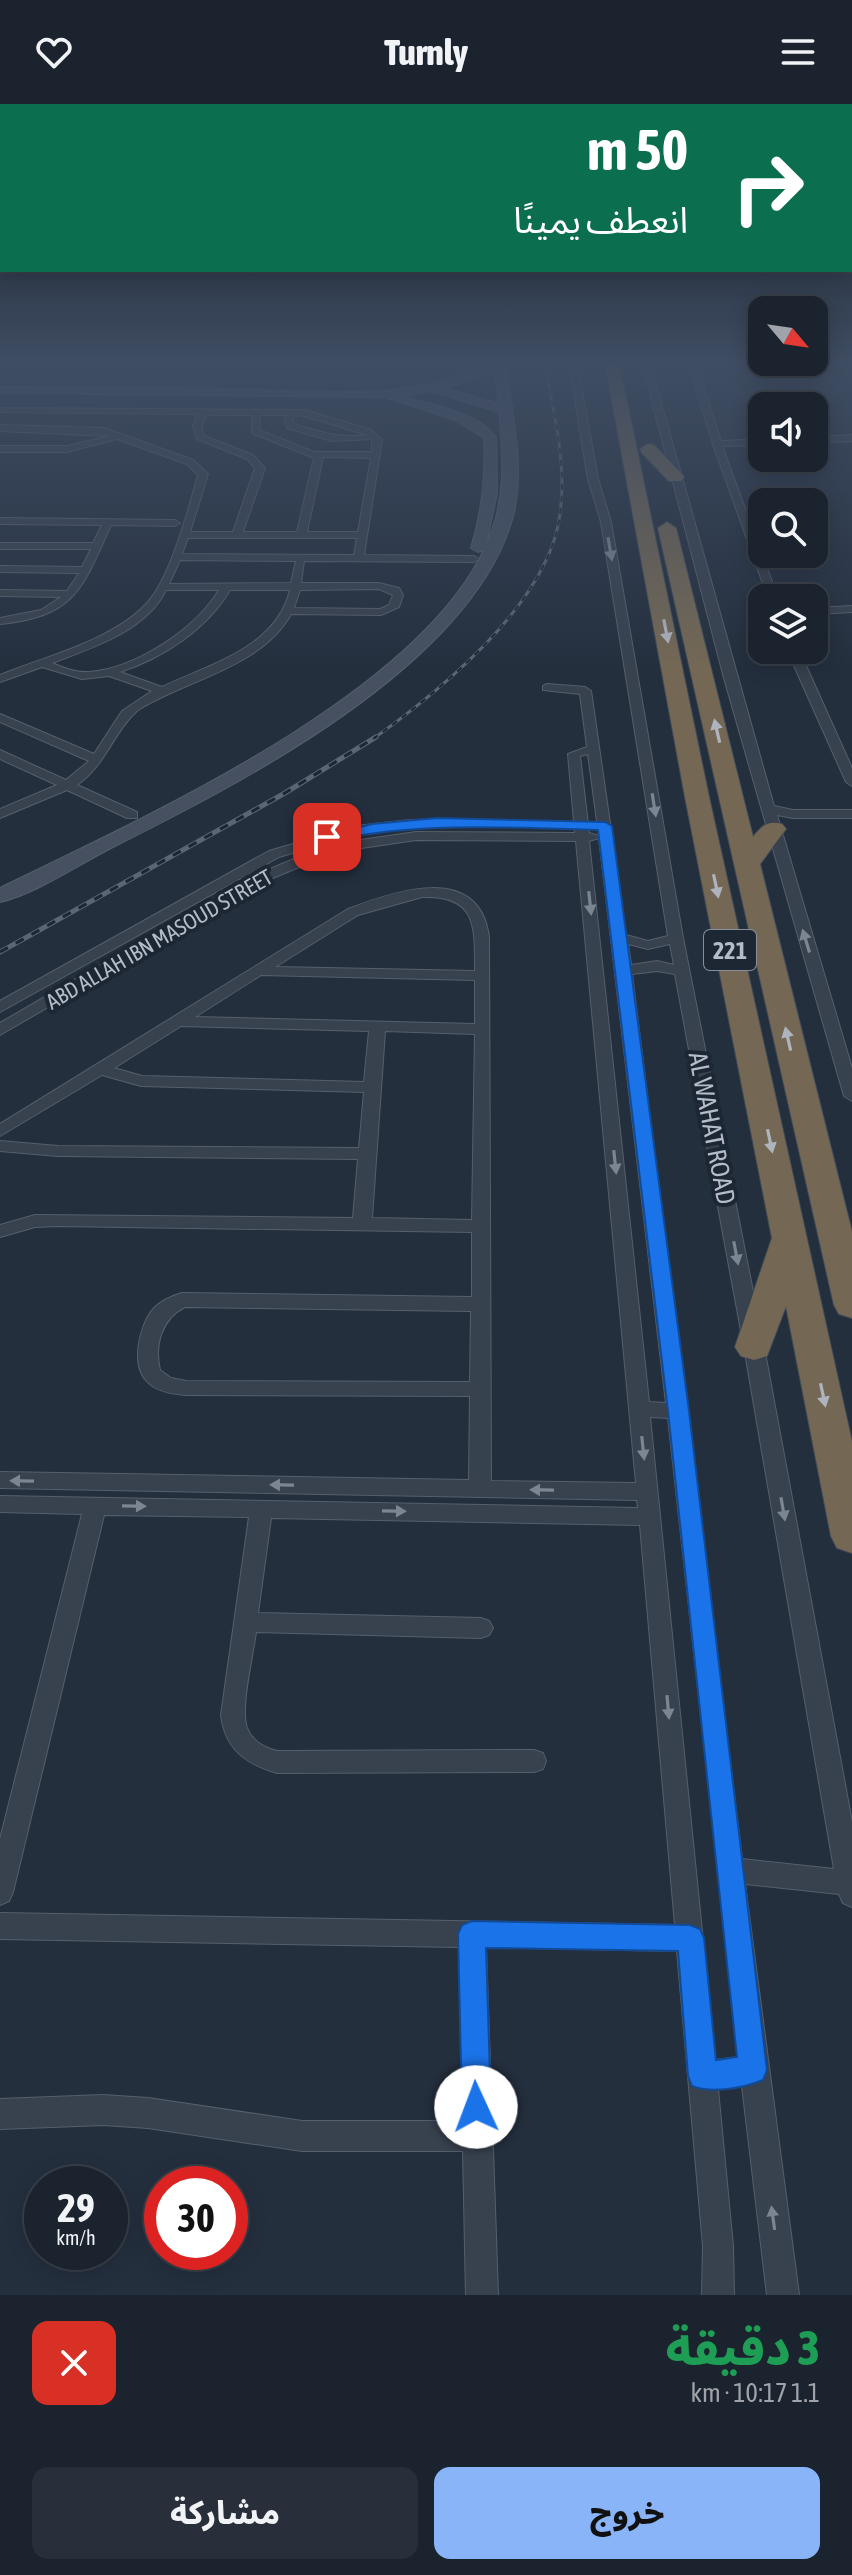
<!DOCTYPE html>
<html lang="ar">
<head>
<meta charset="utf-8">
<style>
	body { margin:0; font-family:"Asap Condensed","Noto Sans Arabic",sans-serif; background:#282f3a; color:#f1f3f6; direction:rtl; height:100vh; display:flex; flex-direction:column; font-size:30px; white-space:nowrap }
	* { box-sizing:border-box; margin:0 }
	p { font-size:26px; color:#a0a4aa }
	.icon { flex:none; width:44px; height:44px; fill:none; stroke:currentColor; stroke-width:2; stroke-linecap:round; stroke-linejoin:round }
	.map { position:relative; height:2191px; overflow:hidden; direction:ltr }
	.panel { display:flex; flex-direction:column; background:#1b232e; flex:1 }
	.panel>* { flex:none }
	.top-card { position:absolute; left:0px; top:0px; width:852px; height:168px; box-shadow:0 4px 20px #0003,0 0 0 2px #39404a; direction:rtl; background:#0b6e4f; color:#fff; overflow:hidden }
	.needle { width:52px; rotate:119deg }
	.controls { position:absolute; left:748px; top:192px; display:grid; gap:16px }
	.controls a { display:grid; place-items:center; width:80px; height:80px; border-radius:16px; background:#1b232e; box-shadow:0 4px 20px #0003,0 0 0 2px #39404a; font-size:40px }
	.speed { position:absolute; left:24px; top:2062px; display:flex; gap:16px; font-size:40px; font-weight:700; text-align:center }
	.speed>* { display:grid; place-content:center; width:104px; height:104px; border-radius:50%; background:#1b232e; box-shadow:0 4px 20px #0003,0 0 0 2px #39404a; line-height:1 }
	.speed small { font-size:20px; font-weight:400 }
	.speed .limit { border:12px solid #d22; background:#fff; color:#111 }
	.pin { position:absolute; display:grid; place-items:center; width:68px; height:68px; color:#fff; margin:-34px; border-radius:16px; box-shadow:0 4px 12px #0006 }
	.me { position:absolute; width:88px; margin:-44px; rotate:358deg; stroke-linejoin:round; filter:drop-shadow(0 0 6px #0008) }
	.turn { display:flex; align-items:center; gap:28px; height:168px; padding:0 32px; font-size:36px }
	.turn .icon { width:104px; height:104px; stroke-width:2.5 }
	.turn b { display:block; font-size:56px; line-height:68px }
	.round { display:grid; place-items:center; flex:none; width:84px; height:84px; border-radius:16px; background:#282f3a }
	.head { display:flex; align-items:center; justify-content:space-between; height:136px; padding:0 32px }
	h1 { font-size:48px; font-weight:800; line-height:60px; color:#1e9e55 }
	.cta { display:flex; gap:16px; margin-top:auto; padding:16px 32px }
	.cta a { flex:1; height:92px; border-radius:16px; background:#8ab4f8; color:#111; font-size:32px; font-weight:800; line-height:92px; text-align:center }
	.cta a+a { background:#282f3a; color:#f1f3f6 }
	header { display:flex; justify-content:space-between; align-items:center; height:104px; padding:0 32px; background:#1b232e; font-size:36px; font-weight:800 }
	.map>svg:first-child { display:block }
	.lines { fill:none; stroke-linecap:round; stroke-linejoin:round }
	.street-casing { stroke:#565f6c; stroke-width:2 }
	.secondary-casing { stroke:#565f6c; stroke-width:2 }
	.highway-casing { stroke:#434c59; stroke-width:2 }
	.street { fill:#38414e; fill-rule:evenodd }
	.secondary { fill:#465061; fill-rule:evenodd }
	.highway { fill:#746855; fill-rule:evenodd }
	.rail-far1-casing { stroke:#5a6575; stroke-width:3 }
	.rail-casing { stroke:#5a6575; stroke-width:5 }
	.rail-far1 { stroke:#1d2633; stroke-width:2; stroke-dasharray:6; stroke-linecap:butt }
	.rail { stroke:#1d2633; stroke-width:3; stroke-dasharray:9; stroke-linecap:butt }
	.oneway { fill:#7c8592 }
	.oneway2 { fill:#aeb4bd }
	.route { fill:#1a73e8; stroke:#114b97; stroke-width:2 }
	.labels { text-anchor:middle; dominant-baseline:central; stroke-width:8; stroke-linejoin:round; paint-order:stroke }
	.far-street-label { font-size:22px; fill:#b4bcc9; stroke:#1d2633 }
	.shield { fill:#1d2633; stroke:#878f9c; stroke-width:2 }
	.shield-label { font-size:24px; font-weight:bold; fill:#b4bcc9 }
	.street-label { font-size:26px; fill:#b4bcc9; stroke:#1d2633 }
</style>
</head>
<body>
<header><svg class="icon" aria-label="menu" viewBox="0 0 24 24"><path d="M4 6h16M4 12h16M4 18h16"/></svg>Turnly<svg class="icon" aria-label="heart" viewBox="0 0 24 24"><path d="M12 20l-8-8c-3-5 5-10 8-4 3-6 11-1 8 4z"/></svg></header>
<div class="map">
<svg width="852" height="2191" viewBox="0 0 852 2191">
	<rect width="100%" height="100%" fill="#242f3e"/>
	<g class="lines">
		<defs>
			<path id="street" d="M569,259h8l21,116 13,43 72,416 81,409 88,475v85l-9,-4 -4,-9 -94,-10 54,411h-32l-25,-209 -24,3 15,157 1,49h-32l1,-49 -26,-295 -191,-4 12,348h-32l-3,-144h-161l-154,-23 -45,-3 -103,4v-30l103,-4 45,3 154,23h161l-4,-174 -459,-8v-26l675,12 -35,-400 -369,-7 -13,95 223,5 8,3 4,7 -4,7 -8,3 -225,-6c-3,24 -16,75 -9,96 5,13 18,20 30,23l257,-1 9,3 3,8 -3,8 -9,3 -257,1c-31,-9 -52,-24 -56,-58l28,-198 -145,-2 -91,377 -4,9 -9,4v-66l82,-325 -82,-2v-16l638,12 -1,-8 -637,-12v-16l469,8 1,-84 -284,-1c-12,-1 -27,-3 -36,-11 -21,-16 -11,-59 4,-76 7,-7 18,-12 28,-15l290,4v-65l-415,-6 -22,1 -35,10v-12l35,-10 318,3 5,-59 -300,-3 -58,-5v-10l58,5 301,2 5,-56 -223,-6 -39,-11 -102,61v-12l348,-215c47,-18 131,-47 141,28l2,544 145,2 -60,-642 -160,-1 -68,10 -27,8 -58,24 -263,153v-12l253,-147 58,-24 36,-10 69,-10 159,1 -7,-79 19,-7 -7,-53 -37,-4v-4l4,-2 38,3 6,4 35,244 22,6 20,-5 -67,-414 -13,-43zM588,650l11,82 -10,-3 -9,-77zM599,734l67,565 -17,-1 -60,-561zM422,793c55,-2 53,29 53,74l-200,-4 83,-52zM628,840l20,5 22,-5 4,21 -17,-4 -26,4zM657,867l18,3 69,373 90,522 -92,-10 -110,-885zM261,871l214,5v44l-280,-7zM181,922l188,5 -5,51 -222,-6 -28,-8zM385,927l90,3 -3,186 -100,-2zM185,1203l286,4 -1,71 -284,-1 -15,-3 -11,-8c-6,-25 2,-52 25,-63zM650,1313l18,1 71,639 -24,3z
				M642,259h8l124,443 19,4h59v8h-59l-16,-3 75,253v33l-8,-5 -120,-418z
				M688,259h8l25,78 41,-2v6l-40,1 56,152h-10l-54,-151z
				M0,304l305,2 66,20 11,10 -18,115 110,1 5,3 -5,3 -170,-1 -3,22h78l20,5 4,7 -4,12 -18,8 -90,-1c-29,53 -105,66 -153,96 -25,22 -32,55 -61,75l60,27v6h-10l-60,-28 -67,28v-9l57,-24 -57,-26v-9l66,30 23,-19 -89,-39v-8l94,40 28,-43 30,-20 -43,-15 -27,3 -40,-12 -42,15v-7c44,-18 114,-35 147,-72 23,-24 42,-95 51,-128l-11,-11 -70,-25 -50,13h-67v-6h67l43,-10 -110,-5v-6l104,3 89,32 15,14 -18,58h43l22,-64 -8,-9 -50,-20 -4,-13 5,-12 -198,-2zM206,311h46v18l62,25 -17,74h-54l22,-64 -12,-13 -49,-19 -3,-10zM260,311h28l-4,4 3,9 45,13 40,-2v13h-58l-55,-22zM298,311l6,1 63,19c-26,4 -48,-3 -73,-11l-2,-4zM323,353l48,1 -13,74h-51zM188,434h169l-3,17 -172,-1zM180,456l116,1 -5,22 -122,1zM379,485l14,6 -4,10 -9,4 -86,-1 6,-18zM166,486h53c-24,40 -85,79 -130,82 -13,1 -25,-4 -37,-9 40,-15 94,-32 114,-73zM230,486h60c-14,58 -80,74 -128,97l-42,-15c43,-14 87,-43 110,-82z
				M852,331v6l-38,2v-6z
				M0,414l175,2 5,3 -5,3 -64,-1c-29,64 -35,91 -111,99v-6l41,-8 20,-13 -61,-1v-6l67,1 12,-18 -79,-1v-6l82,1 9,-18h-91v-6h93l9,-18 -102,-1z
				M852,502v6l-38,2v-6z
				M787,546h12l53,118v18l-6,-4z
				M466,715l7,4 -2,3 -60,2 -56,6 -76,23 -279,155v-11l269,-150 86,-25 56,-6z"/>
			<path id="secondary" d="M491,259h14c7,48 21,109 7,157 -44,148 -273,264 -403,329 -33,17 -74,45 -109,53v-14c143,-70 414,-191 484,-338l-6,2 -7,-4c11,-36 15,-72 13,-110l-29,-18 -70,-23 -385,-4v-6c78,0 155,0 233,2 86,1 179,14 258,-26zM494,266l5,34 -53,-16zM431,287l68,21c5,47 7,90 -13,133l11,-52 -1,-56c-23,-27 -64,-32 -96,-41z"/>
			<path id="highway" d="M605,259h14l90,434 143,645v111l-15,-5 -6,-12 -45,-230 -19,50 -13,4 -13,-4 -6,-9 37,-109 -87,-441z
				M648,340l6,1 27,28 3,4 -3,4h-12l-27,-28 -2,-4z
				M667,418l9,6 77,309c9,-11 14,-17 29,-13l4,5 -26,35 92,368v86l-13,-4 -5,-9 -176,-777z"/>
		</defs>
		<use href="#street" class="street-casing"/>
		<use href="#secondary" class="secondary-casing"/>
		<use href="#highway" class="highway-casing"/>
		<use href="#street" class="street"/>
		<use href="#secondary" class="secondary"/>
		<use href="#highway" class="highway"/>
		<defs>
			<path id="rail-far1" d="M373,635c68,-49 176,-136 187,-225 7,-50 -6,-102 -16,-151"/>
			<path id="rail" d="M0,848l285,-159 91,-56"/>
		</defs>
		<use href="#rail-far1" class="rail-far1-casing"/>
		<use href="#rail" class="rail-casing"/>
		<use href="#rail-far1" class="rail-far1"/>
		<use href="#rail" class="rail"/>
	</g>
	<defs><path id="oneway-solid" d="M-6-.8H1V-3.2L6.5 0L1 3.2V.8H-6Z" transform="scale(2)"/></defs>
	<g class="oneway">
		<use href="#oneway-solid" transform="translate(610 445) rotate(80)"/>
		<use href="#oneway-solid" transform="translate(654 701) rotate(81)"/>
		<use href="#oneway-solid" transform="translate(590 799) rotate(84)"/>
		<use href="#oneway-solid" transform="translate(806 837) rotate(-107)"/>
		<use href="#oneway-solid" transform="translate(615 1058) rotate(84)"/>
		<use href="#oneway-solid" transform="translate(736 1149) rotate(79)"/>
		<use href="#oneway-solid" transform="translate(643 1344) rotate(84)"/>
		<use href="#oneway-solid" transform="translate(22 1377) rotate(-179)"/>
		<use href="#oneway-solid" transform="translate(282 1381) rotate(-179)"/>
		<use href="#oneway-solid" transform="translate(542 1386) rotate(-179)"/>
		<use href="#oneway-solid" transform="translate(134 1402) rotate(1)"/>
		<use href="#oneway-solid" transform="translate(783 1405) rotate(80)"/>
		<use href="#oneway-solid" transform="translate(394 1407) rotate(1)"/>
		<use href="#oneway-solid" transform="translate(668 1603) rotate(85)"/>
		<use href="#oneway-solid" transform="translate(773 2114) rotate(-98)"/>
	</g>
	<g class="oneway2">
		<use href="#oneway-solid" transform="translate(666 527) rotate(79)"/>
		<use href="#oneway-solid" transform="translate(717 627) rotate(-103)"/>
		<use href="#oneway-solid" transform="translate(716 782) rotate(78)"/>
		<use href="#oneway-solid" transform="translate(788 935) rotate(-103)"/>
		<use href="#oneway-solid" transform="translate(770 1037) rotate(78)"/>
		<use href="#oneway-solid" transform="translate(823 1291) rotate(78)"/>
	</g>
	<linearGradient id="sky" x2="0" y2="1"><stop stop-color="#141a22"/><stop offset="0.46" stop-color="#3f4d63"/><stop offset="1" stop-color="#3f4d63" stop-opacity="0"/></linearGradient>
	<rect width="852" height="565" fill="url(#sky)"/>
	<path class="route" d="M437,714l168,4 7,4 77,585 78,659 -4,10c-19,8 -52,14 -71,6l-4,-10 -10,-125 -192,-3 5,159 -4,11 -11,4 -10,-4 -4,-11 -4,-173 4,-9 10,-4 218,4 10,4 4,9 12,122 21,-3 -69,-646 -70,-581c-91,-3 -181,-8 -271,11l-7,-4 52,-13z"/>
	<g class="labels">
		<g class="far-street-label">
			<text transform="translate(159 835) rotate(-30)">ABD ALLAH IBN MASOUD STREET</text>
		</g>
		<rect class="shield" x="704" y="826" width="52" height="40" rx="6"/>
		<g class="shield-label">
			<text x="730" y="846">221</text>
		</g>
		<g class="street-label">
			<text transform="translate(712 1024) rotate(79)">AL WAHAT ROAD</text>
		</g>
	</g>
</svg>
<div class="controls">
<a><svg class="needle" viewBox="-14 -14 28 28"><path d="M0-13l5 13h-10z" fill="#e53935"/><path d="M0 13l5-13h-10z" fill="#a0a4aa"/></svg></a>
<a><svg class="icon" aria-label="sound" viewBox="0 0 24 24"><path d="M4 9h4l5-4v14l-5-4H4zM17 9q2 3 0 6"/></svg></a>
<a><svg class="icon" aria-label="search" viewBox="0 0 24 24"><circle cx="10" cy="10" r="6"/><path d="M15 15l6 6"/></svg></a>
<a><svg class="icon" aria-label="layers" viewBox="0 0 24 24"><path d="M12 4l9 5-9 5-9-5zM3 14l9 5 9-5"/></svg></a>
</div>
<div class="speed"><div>29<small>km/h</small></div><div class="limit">30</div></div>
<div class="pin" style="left:327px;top:733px;background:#d93025"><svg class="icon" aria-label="arrive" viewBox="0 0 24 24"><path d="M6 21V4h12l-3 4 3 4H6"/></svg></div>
<svg class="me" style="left:476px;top:2003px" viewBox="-20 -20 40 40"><circle r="19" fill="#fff"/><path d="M0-13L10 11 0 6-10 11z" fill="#1a73e8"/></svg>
<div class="top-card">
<div class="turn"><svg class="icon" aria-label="right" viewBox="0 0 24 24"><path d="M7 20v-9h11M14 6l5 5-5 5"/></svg><div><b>50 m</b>انعطف يمينًا</div></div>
</div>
</div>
<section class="panel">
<div class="head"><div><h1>3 دقيقة</h1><p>1.1 km · 10:17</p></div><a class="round" style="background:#d93025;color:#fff"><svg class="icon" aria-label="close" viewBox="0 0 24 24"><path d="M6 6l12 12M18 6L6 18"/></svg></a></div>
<div class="cta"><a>خروج</a><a>مشاركة</a></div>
</section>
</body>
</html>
